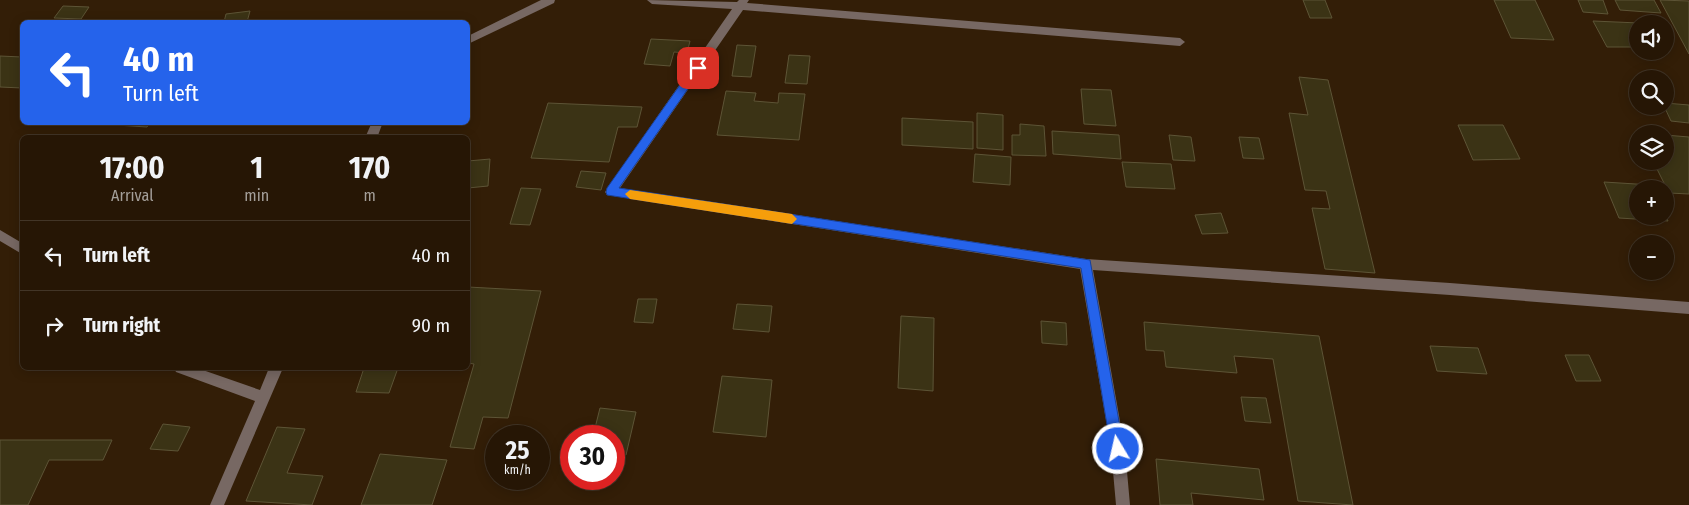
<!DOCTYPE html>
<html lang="en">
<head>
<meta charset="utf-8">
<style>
	body { margin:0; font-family:"Fira Sans Condensed",sans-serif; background:#322313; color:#f1f3f6; height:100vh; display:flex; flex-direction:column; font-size:19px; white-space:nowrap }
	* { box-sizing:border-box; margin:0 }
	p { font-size:16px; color:#a49f9a }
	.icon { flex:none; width:28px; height:28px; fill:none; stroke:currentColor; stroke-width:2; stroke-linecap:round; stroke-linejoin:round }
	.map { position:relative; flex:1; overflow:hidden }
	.panel { position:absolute; left:20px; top:135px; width:450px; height:235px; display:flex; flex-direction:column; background:#261605; border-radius:8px; box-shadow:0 2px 12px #0003,0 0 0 1px #423527 }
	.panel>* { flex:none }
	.guide { position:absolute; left:20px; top:20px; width:450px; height:105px; border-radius:8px; box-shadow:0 2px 12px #0003,0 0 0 1px #423527; background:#2563eb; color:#fff; overflow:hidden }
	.buttons { position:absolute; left:1629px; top:15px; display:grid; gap:10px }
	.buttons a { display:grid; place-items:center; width:45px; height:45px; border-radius:50%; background:#261605; box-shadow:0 2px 12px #0003,0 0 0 1px #423527; font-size:25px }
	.speed { position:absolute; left:485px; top:425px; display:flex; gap:10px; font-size:25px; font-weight:700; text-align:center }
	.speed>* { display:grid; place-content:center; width:65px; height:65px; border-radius:50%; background:#261605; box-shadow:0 2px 12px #0003,0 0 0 1px #423527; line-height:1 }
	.speed small { font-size:12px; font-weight:400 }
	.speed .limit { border:8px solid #d22; background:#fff; color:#111 }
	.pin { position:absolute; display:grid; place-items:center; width:42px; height:42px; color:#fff; margin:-21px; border-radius:10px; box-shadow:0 2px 8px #0006 }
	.me { position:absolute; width:55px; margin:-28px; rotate:351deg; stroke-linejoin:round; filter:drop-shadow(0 0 4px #0008) }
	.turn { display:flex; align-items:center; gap:18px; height:105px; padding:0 20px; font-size:22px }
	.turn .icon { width:65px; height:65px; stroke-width:2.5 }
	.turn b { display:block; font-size:35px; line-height:42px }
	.eta { display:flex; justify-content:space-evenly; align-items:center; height:85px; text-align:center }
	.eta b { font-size:30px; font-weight:700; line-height:35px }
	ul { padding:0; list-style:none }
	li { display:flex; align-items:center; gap:15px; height:70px; padding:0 20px; border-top:1px solid #423527 }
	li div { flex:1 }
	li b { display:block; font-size:19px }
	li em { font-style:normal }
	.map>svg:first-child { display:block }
	.building { fill:#3b3315; stroke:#5d5436 }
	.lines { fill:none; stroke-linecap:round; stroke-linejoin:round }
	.minor { fill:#776863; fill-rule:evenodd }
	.route { fill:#2563eb; stroke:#184099 }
	.slow { fill:#f59e0b }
</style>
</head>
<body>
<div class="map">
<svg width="1689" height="505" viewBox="0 0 1689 505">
	<rect width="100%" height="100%" fill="#331e07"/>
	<path class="building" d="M1303,0h22l7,18h-22z
		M1494,0h41l19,40 -43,-2z
		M1578,0h25l5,14 -25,-2z
		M1615,0h39l7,13 -41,-3z
		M1660,0l29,1v53z
		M63,6l26,1 -8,12 -27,-1z
		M250,11l-3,11h-23l2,-8z
		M1593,21l46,2 -1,24h-31z
		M651,39l39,2 -3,12 -13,-1 -4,14 -26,-2z
		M737,45l19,1 -5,31 -19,-1z
		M789,55l21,1 -3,28 -22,-1z
		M0,56l22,1v31l-22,-1z
		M1299,77l29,3 47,193 -50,-4 -13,-61 18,1 -4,-18 -21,-1 -16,-77 19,2z
		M1081,89l30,1 5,36 -32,-2z
		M726,91l30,2 -2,8 24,2 1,-10 26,1 -6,46 -82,-5z
		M548,103l94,4 -5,20h-19l-9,35 -78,-4z
		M1665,103l24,2v18l-18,-2 -7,-15z
		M977,113l26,2v35l-26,-2z
		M902,118l71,4v27l-71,-4z
		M70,122h80l-3,5z
		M1020,124l24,2 2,30 -34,-1v-20h8z
		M1458,125h45l17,34 -47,1z
		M1052,131l67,4 2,24 -68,-5z
		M1169,135l22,2 4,24 -22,-1z
		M1665,135l24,2v57l-20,-1 -16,-32h12z
		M1239,137l20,1 5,21 -21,-1z
		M975,154l36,3 -1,28 -37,-3z
		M490,159l-2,27 -20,2v-27z
		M1122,162l49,2 4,25 -49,-2z
		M581,171l25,2 -5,17 -25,-3z
		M1604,182l48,3 1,4h-15v27h27v-2l3,7 -49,-3z
		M521,188l20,1 -11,36 -20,-1z
		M1221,213l7,20 -26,1 -7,-19z
		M468,287l73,4 -33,127 -25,-1 -9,32 -24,-2 24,-83 -6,-1z
		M638,299h19l-4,24 -19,-1z
		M737,304l35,2 -3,26 -36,-3z
		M901,316l33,2 -1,73 -35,-3z
		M1041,321l25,2 1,22 -25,-2z
		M1144,322l175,14 34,169 -55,-4 -25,-142 -39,-3 3,17 -71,-6 -2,-16 -18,-1z
		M1430,346l48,2 9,26 -50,-3z
		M1565,355h24l12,26h-25z
		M364,368h34l-9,25 -33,-1z
		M722,376l50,4 -6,57 -53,-5z
		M1241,397l25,1 5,25 -26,-2z
		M600,408l36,4 -10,43 -12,-2v-17h-21z
		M163,424l27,3 -12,24 -28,-2z
		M277,427l28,2 -18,44 36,3 -11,29 -66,-4z
		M0,440h112l-9,20h-54l-21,45h-28z
		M380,454l67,6 -15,45h-71z
		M1156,459l103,10 5,31 -73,-7 2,12h-33z"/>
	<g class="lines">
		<path class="minor" d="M541,0h14l-1,3 -86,41v-8z
			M647,0l90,2 2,-2h10l-2,3 433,35 5,4 -5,4 -437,-36 -123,178 466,71 364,24 239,19v12l-239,-19 -357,-25 32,179 5,56h-14l-5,-56 -31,-180 -473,-74 -2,-3 2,-3 125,-180 -80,-5z
			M372,122h11l-6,16h-12z
			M0,230l22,13v11l-22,-13z
			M174,368h23l63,22 9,-22h14l-59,137h-14l45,-104 -79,-29z"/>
	</g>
	<path class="route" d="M698,64l3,1v5l-82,118 471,72 34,189 -2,4 -4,2 -5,-2 -2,-4 -30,-181 -474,-73 -1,-3 1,-4 87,-123z"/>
	<path class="slow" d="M630,190l162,24 5,5 -5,5 -162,-25 -5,-5z"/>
</svg>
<div class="buttons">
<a><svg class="icon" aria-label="sound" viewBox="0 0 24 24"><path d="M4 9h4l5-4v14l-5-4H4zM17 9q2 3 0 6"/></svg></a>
<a><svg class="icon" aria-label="search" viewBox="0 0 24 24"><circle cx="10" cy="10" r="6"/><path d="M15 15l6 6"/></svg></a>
<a><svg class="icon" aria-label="layers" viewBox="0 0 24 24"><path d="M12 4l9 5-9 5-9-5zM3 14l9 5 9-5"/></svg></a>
<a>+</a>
<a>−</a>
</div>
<div class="speed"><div>25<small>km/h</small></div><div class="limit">30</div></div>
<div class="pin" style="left:698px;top:68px;background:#d93025"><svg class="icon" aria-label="arrive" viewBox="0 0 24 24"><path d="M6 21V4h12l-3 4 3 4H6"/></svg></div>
<svg class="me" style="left:1118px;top:449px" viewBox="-20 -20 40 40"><circle r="17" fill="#2563eb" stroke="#fff" stroke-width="3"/><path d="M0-11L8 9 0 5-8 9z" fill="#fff"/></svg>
<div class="guide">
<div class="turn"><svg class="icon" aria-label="left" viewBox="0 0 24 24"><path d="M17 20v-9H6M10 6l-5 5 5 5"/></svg><div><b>40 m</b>Turn left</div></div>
</div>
<section class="panel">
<div class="eta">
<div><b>17:00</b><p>Arrival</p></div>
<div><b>1</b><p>min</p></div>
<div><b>170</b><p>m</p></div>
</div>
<ul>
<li><svg class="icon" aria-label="left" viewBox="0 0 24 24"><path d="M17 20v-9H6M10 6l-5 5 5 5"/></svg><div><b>Turn left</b></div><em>40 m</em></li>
<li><svg class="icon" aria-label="right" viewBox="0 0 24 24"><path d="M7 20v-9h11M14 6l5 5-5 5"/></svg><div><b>Turn right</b></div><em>90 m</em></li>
</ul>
</section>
</div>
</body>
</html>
